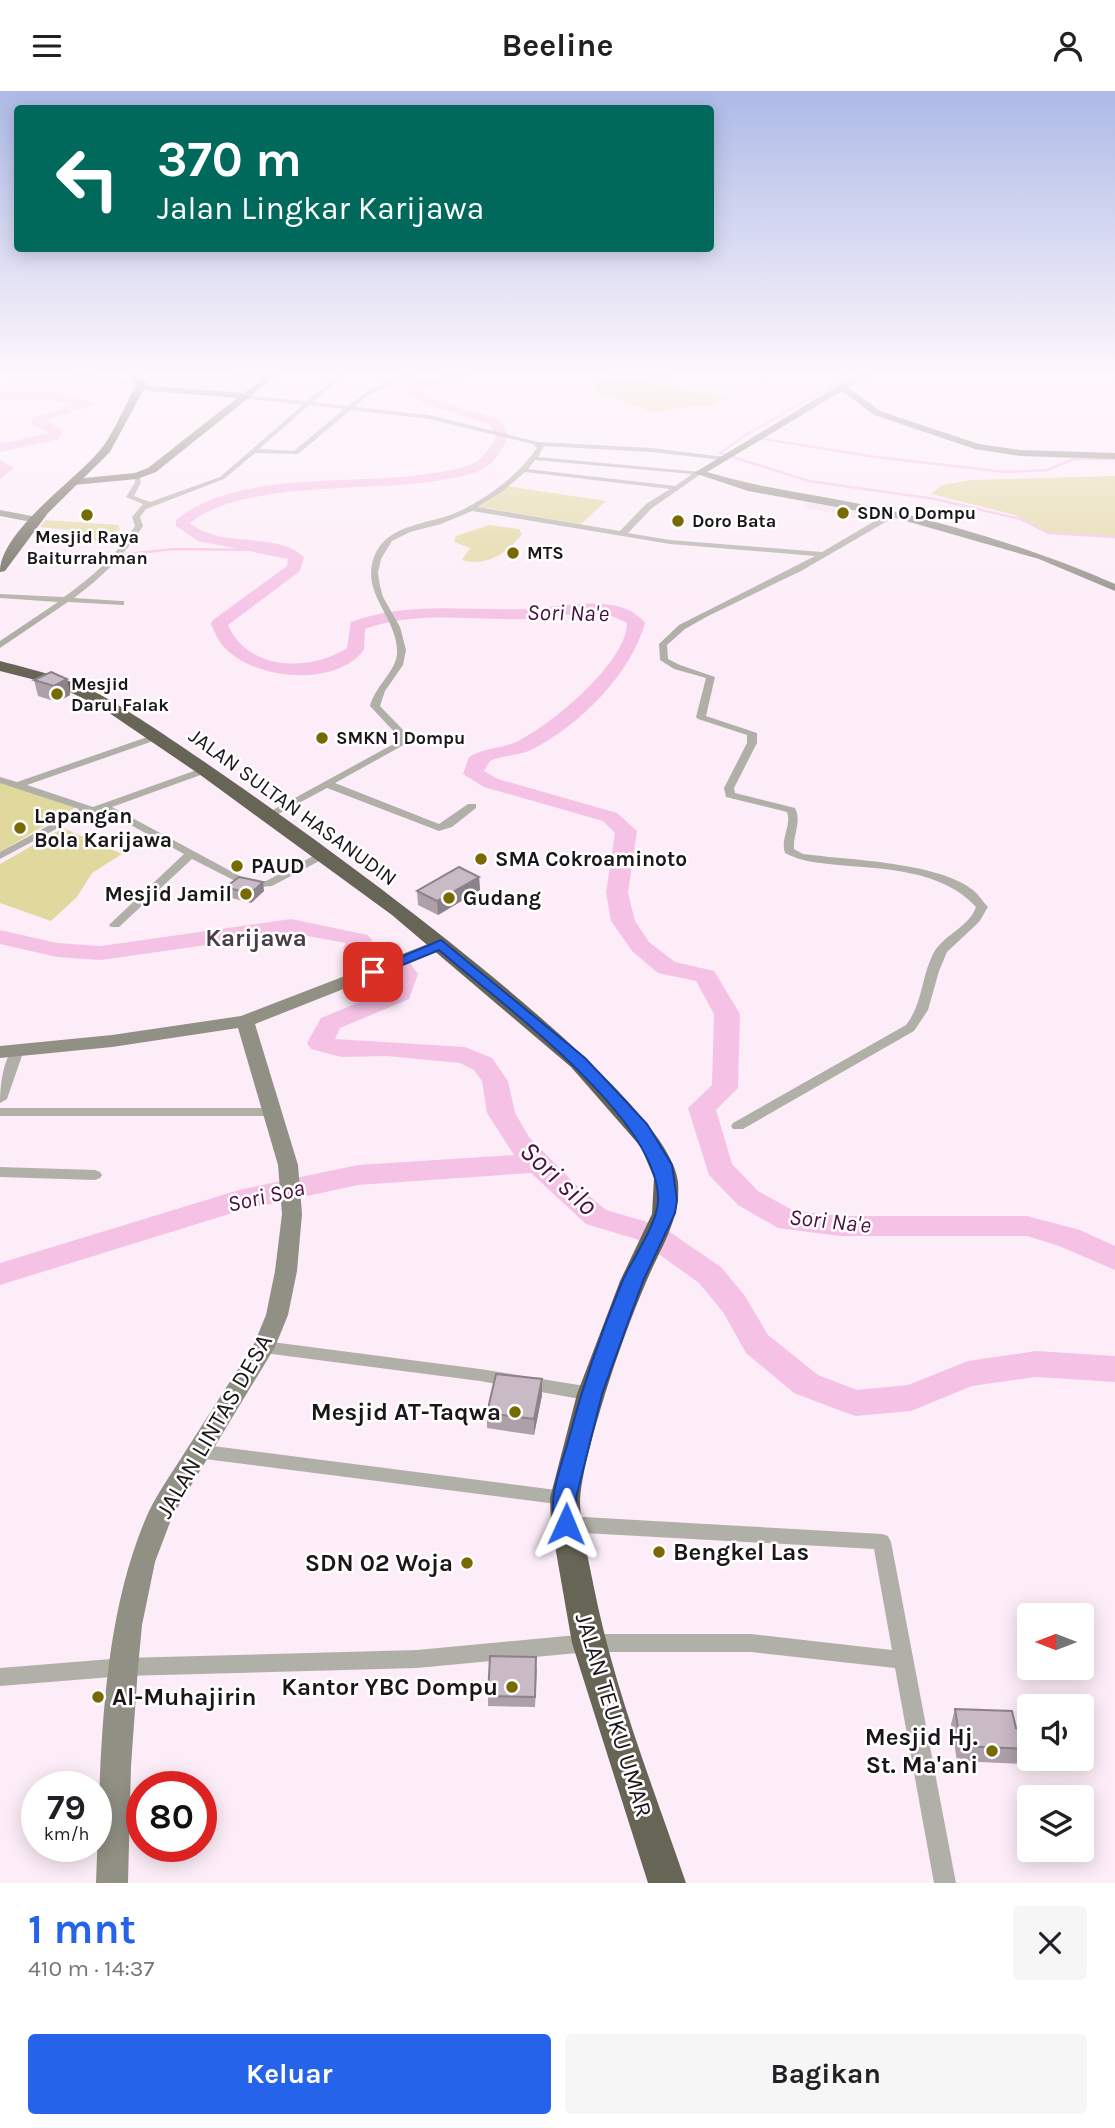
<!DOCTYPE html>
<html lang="id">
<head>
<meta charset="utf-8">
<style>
	body { margin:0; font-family:Karla,sans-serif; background:#f6f6f6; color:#202124; height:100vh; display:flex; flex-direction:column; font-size:26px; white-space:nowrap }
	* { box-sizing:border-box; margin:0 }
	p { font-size:23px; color:#757577 }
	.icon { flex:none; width:38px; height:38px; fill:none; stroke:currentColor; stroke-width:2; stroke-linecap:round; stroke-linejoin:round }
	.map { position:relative; height:1792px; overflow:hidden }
	.side { display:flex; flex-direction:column; background:#fff; flex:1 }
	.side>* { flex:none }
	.banner { position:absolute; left:14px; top:14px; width:700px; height:147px; border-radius:7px; box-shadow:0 4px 18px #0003; background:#00695c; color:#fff; overflow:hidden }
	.needle { width:46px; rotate:270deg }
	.tools { position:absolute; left:1017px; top:1512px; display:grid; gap:14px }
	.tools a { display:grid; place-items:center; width:77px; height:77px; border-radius:7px; background:#fff; box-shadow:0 4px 18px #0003; font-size:35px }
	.speed { position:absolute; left:21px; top:1680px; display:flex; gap:14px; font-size:35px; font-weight:700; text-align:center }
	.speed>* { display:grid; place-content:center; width:91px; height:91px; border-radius:50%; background:#fff; box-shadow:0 4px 18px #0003; line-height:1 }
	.speed small { font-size:18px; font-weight:400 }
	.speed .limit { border:10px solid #d22; background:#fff; color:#111 }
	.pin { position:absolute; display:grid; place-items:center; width:60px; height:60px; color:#fff; margin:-30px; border-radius:14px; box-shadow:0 4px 10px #0006 }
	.me { position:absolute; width:77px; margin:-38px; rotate:1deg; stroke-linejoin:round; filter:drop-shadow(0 0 5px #0008) }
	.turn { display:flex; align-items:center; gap:24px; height:147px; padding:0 28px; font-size:32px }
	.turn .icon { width:91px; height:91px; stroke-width:2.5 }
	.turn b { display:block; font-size:49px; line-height:60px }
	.round { display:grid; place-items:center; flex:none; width:74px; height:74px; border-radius:7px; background:#f6f6f6 }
	.head { display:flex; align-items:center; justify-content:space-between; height:119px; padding:0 28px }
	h1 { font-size:42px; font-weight:700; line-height:52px; color:#2563eb }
	.cta { display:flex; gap:14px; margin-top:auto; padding:14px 28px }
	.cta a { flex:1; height:80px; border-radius:7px; background:#2563eb; color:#fff; font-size:28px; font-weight:700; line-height:80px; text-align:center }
	.cta a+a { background:#f6f6f6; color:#202124 }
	header { display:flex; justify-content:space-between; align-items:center; height:91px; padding:0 28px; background:#fff; font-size:32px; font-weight:700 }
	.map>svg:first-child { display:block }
	.built { fill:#f7dff0 }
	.green { fill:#e1d89e }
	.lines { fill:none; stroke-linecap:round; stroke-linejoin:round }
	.stream { stroke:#f5c2e6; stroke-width:2.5 }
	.river { fill:#f5c2e6; fill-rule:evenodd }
	.street { fill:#b1b0a8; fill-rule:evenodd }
	.secondary { fill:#919085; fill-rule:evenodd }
	.primary { fill:#7a786b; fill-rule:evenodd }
	.highway { fill:#676556; fill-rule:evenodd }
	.wall { fill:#ada0a9 }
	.shaded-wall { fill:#8d828a }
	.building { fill:#c9bac5; stroke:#8d828a; stroke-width:2 }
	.route { fill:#2563eb; stroke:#184099; stroke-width:2 }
	.poi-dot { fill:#786900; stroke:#fff; stroke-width:2.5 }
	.labels { text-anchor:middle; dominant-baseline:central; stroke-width:5; stroke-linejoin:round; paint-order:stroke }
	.far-poi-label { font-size:18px; font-weight:bold; fill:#1b1619; stroke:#fff; text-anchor:start }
	.street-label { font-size:21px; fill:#1b1619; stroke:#fff }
	.poi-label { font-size:21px; font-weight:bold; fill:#1b1619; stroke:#fff; text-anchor:start }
	.water-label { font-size:23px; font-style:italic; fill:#4b1040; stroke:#fff }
	.quarter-label { font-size:24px; font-weight:bold; fill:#483c45; stroke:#fff }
	.near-poi-label { font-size:24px; font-weight:bold; fill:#1b1619; stroke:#fff; text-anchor:end }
	.near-street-label { font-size:24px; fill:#1b1619; stroke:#fff }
	.near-water-label { font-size:28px; font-style:italic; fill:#4b1040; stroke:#fff }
</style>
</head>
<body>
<header><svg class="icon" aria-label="menu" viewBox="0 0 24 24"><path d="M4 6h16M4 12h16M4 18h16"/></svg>Beeline<svg class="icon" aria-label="person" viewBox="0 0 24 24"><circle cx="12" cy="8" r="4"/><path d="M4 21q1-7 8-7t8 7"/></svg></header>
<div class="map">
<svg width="1115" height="1792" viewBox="0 0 1115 1792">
	<rect width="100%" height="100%" fill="#fdedf8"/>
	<path class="built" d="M41,283h32l42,8 -37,17 -54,-7 -24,4v-8z
		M155,283h59l48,4 -22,17 -97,-9z
		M811,408l76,15 -16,7 -68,-14z"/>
	<path class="green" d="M605,283h63l1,7 -19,2 78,15 -19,9 -19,-1 -35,7 -63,-23z
		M1115,385v60l-69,-4 -31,-17 -84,-21 11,-9 28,-5z
		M507,395l99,15 -25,23 -101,-17z
		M46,429l72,5 2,4 -21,12h-37l7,-11 -29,-3z
		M489,434l30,4 3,5c-15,19 -35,33 -60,26l8,-12 -16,-6 2,-6z
		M0,691l79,23 -79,47z
		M63,737l59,26 -30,19 -15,24 -26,24 -51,-18v-39z"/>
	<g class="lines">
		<path class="stream" d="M847,283l-1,4 -99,56 -27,19 89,28 126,18 85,20 28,14 67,4
			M757,347l119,19 129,15 42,-2 27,-11h41
			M119,464l54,-6 91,1 10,-3"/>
		<path class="river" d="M448,283h21l-51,17 18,9 65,20 7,17c-5,10 -11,23 -22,30 -15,10 -39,12 -57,15 -65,9 -190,0 -239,41 30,26 88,8 114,34l-4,14 -72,54c20,46 82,47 119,23l4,-26c58,-21 116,-11 176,-13 34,-1 93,-18 118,14 -14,51 -66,103 -114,127 -13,6 -28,5 -41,11l-6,10 14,8 119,34 20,18 -9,62 7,28 14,21 26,20 39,9 26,43 -2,74 -22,22 16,54 26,27 36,20 46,5h187l53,14 35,16v24l-56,-24 -32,-10h-187l-62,-8 -40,-23 -29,-30 -21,-67 24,-23 2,-71 -18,-33 -38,-8 -25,-21 -22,-31 -5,-28 9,-60 -12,-12 -119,-34 -21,-13 6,-17c16,-10 35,-8 51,-17 33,-17 107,-78 107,-117 -30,-18 -68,-5 -101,-4 -53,2 -109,-9 -161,10l-1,21c-29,37 -104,30 -136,1 -8,-7 -13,-17 -17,-27l2,-4 74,-54 1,-7 -90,-18 -22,-15v-6c59,-49 169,-35 243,-45 18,-3 40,-4 57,-13 9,-6 14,-16 20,-25l-5,-12 -64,-20 -21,-13 3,-8z
			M0,301h52l45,11 -50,18 16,10 -4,8 -59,13v-8l49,-11 -17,-9v-6l44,-14 -24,-4h-52z
			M0,369l14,8 -14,11z
			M291,828l77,16 4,5 -3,5 38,14 11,15 -9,25 -69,29 -5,11 130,8 27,11 16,23 7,32 14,24 46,47 31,26 55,16 60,41 24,29 23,39 50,40 39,15 51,-5 60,-24 68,-10 79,5v26l-79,-5 -64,9 -61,25 -55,5 -12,-4 -50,-19 -48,-40 -23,-41 -24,-29 -60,-43 -53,-16 -55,-51 -173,12 -116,25 -242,75v-22l239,-73 119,-25 156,-10 -27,-42 -5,-32 -8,-11 -14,-7 -73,-7 -46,1 -30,-8 -4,-6 14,-25 68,-28 5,-16 -3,-5 -44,-16 -4,-5 3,-5 -55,-10 -190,27 -44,-3 -57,-13v-14l57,13 44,3z"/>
		<path class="street" d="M74,283h15l54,10 -3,2z
			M229,283h27l17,3 -3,2z
			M338,283h7l-32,28 35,4c16,-13 46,-32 67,-32l-47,21 -13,12 74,8 109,27 113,6 74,9 1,1 -3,2 -72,-8 -107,-6 -6,11 163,15v2l-49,34 -24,25 42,7 152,12 68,-40h6v4l-95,55 -93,45 -23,13 -18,16 1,14 12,6 35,12 -9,39 51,17v10l-23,45 1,5 60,15c7,14 -2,26 -1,41l9,5c45,6 135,8 170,36 6,5 10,12 15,17l-9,15 -32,30 -8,19 -11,39 -14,21 -171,98h-10l-2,-3 2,-3 173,-98c17,-21 15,-49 28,-73 11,-18 35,-25 42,-45 -33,-37 -91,-38 -138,-42 -18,-2 -36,-3 -53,-12 -5,-14 7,-28 2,-41l-61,-15 -2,-9 23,-45v-8l-49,-16 -2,-2 10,-39 -32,-9 -14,-9 -1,-16 20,-19 136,-69 -145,-12 -198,-33 -31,13 -31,8 -18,9 -11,18 -3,14 2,13 3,11 17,30 6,23 -3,15 -18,26 -5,15 26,27 3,9 -74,41 104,41 29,-20h8v4l-24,19 -13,4 -112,-43 -58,31 -4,1 -5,-3 139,-76 -1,-5 -28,-30c5,-21 29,-36 27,-57 -2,-34 -36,-56 -23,-92 13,-35 57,-32 86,-46 31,-15 59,-37 77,-63l-4,-4 -104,-25 -78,-9 -53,44 -43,-1 -31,26 -78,30 -6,8 3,9c-18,29 -42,52 -69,72l47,3h3v4l-56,-3 -68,46v-7l58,-39 -58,-4v-4l64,3c28,-20 53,-42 71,-71l-3,-9 11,-13 -17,-7 9,-15v-7h4l2,7 -7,14 16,6 70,-25 83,-72 -60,-7 -2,-3 66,6zM309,314l35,4 -50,42 -35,-2zM535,369l157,14 -17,12 -147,-17zM525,381l145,17 -24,15 -26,27 -142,-24 25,-16z
			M156,643l3,1v4l-132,46 66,22 112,-40 4,1v4l-97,35 139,75 15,-1 51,-27h8l1,2 -1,2 -53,28 -23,2 -57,-29 -73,68h-8l-2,-2 2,-2 73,-69 -81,-44 -10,3 -5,-1 -88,47v-7l79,-43 -79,-26v-6l17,5z
			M18,955l6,4 -17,49 -7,4c0,-15 3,-51 18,-57z
			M0,1017h274l5,1 2,3 -2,3 -5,1h-274z
			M0,1076l95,3 5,2 2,3 -2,3 -5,2 -95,-3z
			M264,1250l216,28 111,18 6,2 2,5 -2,5 -6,2 -111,-20 -216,-28 -6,-2 -2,-4 2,-4z
			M197,1353l367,47 6,2 3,5 -3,5 -6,2 -367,-47 -6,-2 -3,-5 3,-5z
			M566,1425l316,18 6,2 3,6 65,341h-22l-39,-215 -144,-16h-163l-171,16 -293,8 -124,10v-18l124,-10 293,-8 171,-16h163l141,16 -18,-101 -308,-17 -6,-3 -3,-5 3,-5z"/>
		<path class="secondary" d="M865,283h11l-28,13 32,24 99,33 41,6 95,3v6l-95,-3 -45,-7 -101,-34 -32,-24 -135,81c62,19 126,24 189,40 75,18 148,41 219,72v7l-76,-32 -147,-42 -144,-26 -54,-18 145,-88z
			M0,419l37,7 5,3 -5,3 -37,-7z
			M441,848l6,1 2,4 -2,4 -192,76 43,141 4,49 -5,57 -9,44 -13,32 -103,170 -17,45 -13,63 -4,42 -7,99 -3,117h-32c5,-120 3,-261 53,-372 10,-20 24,-40 36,-59 23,-36 46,-72 69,-108l12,-29 9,-44 7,-57 -4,-49 -40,-137 -126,19 -112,11v-12l112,-11 129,-19z"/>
		<path class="primary" d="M268,283h10l-122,98 -19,7 -63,6 -5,-3 5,-3 61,-6 13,-5 89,-70 -97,-8 -3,-5 107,8z"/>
		<path class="highway" d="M128,283h11l7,8 -1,5 -35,65 -62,61 -43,58 -5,1c0,-41 76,-92 101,-123 14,-18 23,-42 34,-62l1,-4z
			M0,570c39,10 79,20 113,41 100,60 557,379 565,480 3,37 -17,65 -31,98 -16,37 -30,76 -42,114 -8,27 -25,82 -25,110 1,26 8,53 13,79 20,103 59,201 93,300h-38l-76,-240 -21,-120 -1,-25 27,-104 43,-113 32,-67 2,-36 -13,-31 -70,-80 -179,-152 -193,-141 -100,-68 -44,-21 -55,-14z"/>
	</g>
	<path class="wall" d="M67,588l3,16 -13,7 -19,-6 -4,-16z
		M479,786l1,13 -42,25 -20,-10 -1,-14z
		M226,796l38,4 -13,12 -23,-6z
		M542,1288v16l-8,40 -47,-7v-15z
		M537,1577l-2,39 -47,-1v-10z
		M955,1618l61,19 13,1v30h15l-2,6 -85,-4 -6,-37z"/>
	<path class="shaded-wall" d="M67,588l3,16 -13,7 -3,-16z
		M479,786l1,13 -42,25 -1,-14z
		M263,791l1,9 -13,12 -1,-9z
		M542,1288v16l-8,40v-16z"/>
	<path class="building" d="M51,581l16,7 -13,7 -20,-6z
		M459,776l20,10 -42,24 -20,-10z
		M239,786l24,5 -13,12 -24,-7z
		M496,1283l46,5 -8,40 -47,-6z
		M490,1565l46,1 -1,40 -47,-1z
		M955,1618l57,2 4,17 13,1v20l-68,-3z"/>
	<linearGradient id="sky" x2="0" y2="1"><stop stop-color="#adbae7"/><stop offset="0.53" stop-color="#fef7fc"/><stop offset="1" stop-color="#fef7fc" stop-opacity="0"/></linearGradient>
	<rect width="1115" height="534" fill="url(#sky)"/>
	<path class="route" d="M441,849l144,118 62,66 25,41 5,35 -2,13 -32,68 -41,113 -26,104 2,26 -4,7 -8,3 -8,-3c-14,-28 4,-65 11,-93 14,-53 32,-105 53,-156 10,-23 36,-58 36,-82 2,-81 -160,-199 -219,-250l-61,25h-11l-2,-3z"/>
	<g class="poi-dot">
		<circle cx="843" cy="422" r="7"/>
		<circle cx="87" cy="424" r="7"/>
		<circle cx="678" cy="430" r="7"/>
		<circle cx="513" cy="462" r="7"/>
		<circle cx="57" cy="603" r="7"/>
		<circle cx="322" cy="647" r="7"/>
		<circle cx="20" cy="737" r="7"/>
		<circle cx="481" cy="768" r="7"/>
		<circle cx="237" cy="775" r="7"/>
		<circle cx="246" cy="803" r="7"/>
		<circle cx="449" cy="807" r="7"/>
		<circle cx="515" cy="1321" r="7"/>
		<circle cx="659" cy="1461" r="7"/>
		<circle cx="467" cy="1472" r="7"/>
		<circle cx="512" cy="1596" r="7"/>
		<circle cx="98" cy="1606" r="7"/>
		<circle cx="992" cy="1660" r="7"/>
	</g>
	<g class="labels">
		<g class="far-poi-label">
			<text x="857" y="422">SDN 0 Dompu</text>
			<text x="692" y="430">Doro Bata</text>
			<text x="87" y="446" text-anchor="middle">Mesjid Raya<tspan x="87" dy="21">Baiturrahman</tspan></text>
			<text x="527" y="462">MTS</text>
			<text x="71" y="593">Mesjid<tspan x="71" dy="21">Darul Falak</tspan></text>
			<text x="336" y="647">SMKN 1 Dompu</text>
		</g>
		<g class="street-label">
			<text transform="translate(293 716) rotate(36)">JALAN SULTAN HASANUDIN</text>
		</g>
		<g class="poi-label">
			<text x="34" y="725">Lapangan<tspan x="34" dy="24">Bola Karijawa</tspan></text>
			<text x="495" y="768">SMA Cokroaminoto</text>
			<text x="251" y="775">PAUD</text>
			<text x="232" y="803" text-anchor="end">Mesjid Jamil</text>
			<text x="463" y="807">Gudang</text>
		</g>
		<g class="water-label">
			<text transform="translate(568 522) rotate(1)">Sori Na'e</text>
			<text transform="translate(266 1105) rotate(-13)">Sori Soa</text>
			<text transform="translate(830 1130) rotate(6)">Sori Na'e</text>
		</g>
		<g class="quarter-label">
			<text x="256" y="847">Karijawa</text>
		</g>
		<g class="near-poi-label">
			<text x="501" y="1321">Mesjid AT-Taqwa</text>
			<text x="673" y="1461" text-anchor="start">Bengkel Las</text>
			<text x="453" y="1472">SDN 02 Woja</text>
			<text x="498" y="1596">Kantor YBC Dompu</text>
			<text x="112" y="1606" text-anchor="start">Al-Muhajirin</text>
			<text x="978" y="1646">Mesjid Hj.<tspan x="978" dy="28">St. Ma'ani</tspan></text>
		</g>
		<g class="near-street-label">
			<text transform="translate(214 1335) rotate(-60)">JALAN LINTAS DESA</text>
			<text transform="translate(614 1624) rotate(73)">JALAN TEUKU UMAR</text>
		</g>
		<g class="near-water-label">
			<text transform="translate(559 1087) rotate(43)">Sori silo</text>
		</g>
	</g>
</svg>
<div class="tools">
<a><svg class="needle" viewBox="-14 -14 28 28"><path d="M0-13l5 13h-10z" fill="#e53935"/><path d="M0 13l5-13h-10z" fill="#757577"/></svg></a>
<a><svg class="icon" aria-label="sound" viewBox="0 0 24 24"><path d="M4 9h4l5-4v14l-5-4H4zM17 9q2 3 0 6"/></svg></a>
<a><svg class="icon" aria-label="layers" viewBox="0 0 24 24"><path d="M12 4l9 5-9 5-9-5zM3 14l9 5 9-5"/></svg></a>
</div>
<div class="speed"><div>79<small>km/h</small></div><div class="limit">80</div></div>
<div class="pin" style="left:373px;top:881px;background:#d93025"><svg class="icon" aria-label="arrive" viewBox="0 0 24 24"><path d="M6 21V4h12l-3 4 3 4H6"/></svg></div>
<svg class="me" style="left:566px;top:1433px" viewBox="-20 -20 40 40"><path d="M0-17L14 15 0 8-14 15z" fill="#2563eb" stroke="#fff" stroke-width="4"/></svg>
<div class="banner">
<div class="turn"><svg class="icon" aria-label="left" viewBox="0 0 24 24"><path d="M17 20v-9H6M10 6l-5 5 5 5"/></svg><div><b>370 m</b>Jalan Lingkar Karijawa</div></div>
</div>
</div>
<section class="side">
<div class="head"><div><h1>1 mnt</h1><p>410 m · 14:37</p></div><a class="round"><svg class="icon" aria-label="close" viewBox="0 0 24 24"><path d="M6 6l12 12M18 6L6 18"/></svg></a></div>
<div class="cta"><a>Keluar</a><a>Bagikan</a></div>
</section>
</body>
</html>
